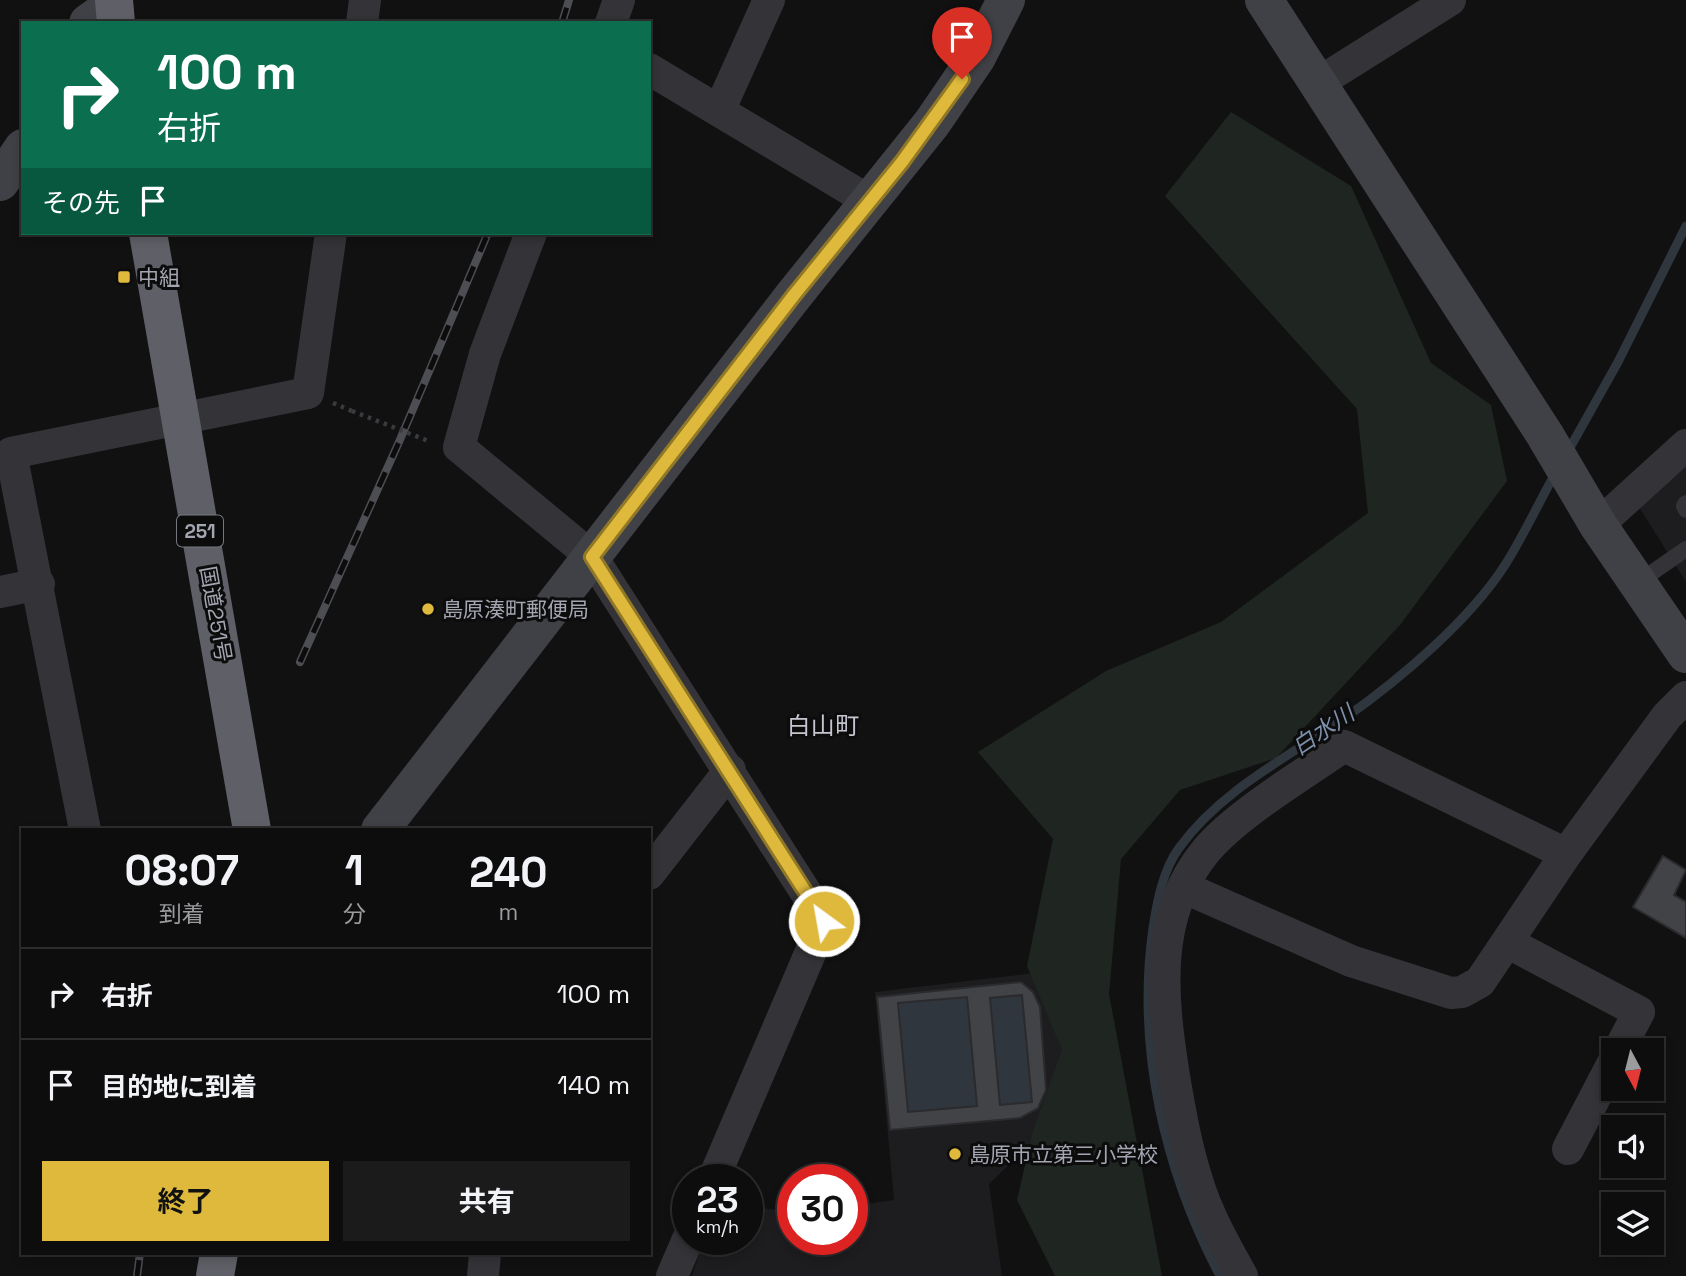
<!DOCTYPE html>
<html lang="ja">
<head>
<meta charset="utf-8">
<style>
	body { margin:0; font-family:"Space Grotesk","Noto Sans JP",sans-serif; background:#1b1b1c; color:#f1f3f6; height:100vh; display:flex; flex-direction:column; font-size:26px; white-space:nowrap }
	* { box-sizing:border-box; margin:0 }
	p { font-size:23px; color:#9a9c9e }
	.icon { flex:none; width:38px; height:38px; fill:none; stroke:currentColor; stroke-width:2; stroke-linecap:round; stroke-linejoin:round }
	.map { position:relative; flex:1; overflow:hidden }
	.panel { position:absolute; left:21px; top:828px; width:630px; height:427px; display:flex; flex-direction:column; background:#0d0d0e; border-radius:0px; box-shadow:0 4px 10px #0003,0 0 0 2px #2d2d2e }
	.panel>* { flex:none }
	.hud { position:absolute; left:21px; top:21px; width:630px; height:214px; border-radius:0px; box-shadow:0 4px 10px #0003,0 0 0 2px #2d2d2e; background:#0b6e4f; color:#fff; overflow:hidden }
	.needle { width:46px; rotate:173deg }
	.tools { position:absolute; left:1601px; top:1038px; display:grid; gap:14px }
	.tools a { display:grid; place-items:center; width:63px; height:63px; border-radius:0px; background:#0d0d0e; box-shadow:0 4px 10px #0003,0 0 0 2px #2d2d2e; font-size:35px }
	.speed { position:absolute; left:672px; top:1164px; display:flex; gap:14px; font-size:35px; font-weight:700; text-align:center }
	.speed>* { display:grid; place-content:center; width:91px; height:91px; border-radius:50%; background:#0d0d0e; box-shadow:0 4px 10px #0003,0 0 0 2px #2d2d2e; line-height:1 }
	.speed small { font-size:18px; font-weight:400 }
	.speed .limit { border:10px solid #d22; background:#fff; color:#111 }
	.pin { position:absolute; display:grid; place-items:center; width:60px; height:60px; color:#fff; margin:-72px -30px; border-radius:50% 50% 50% 0; rotate:-45deg; box-shadow:0 0 7px #0007 }
	.pin .icon { rotate:45deg }
	.me { position:absolute; width:77px; margin:-38px; rotate:328deg; stroke-linejoin:round; filter:drop-shadow(0 0 5px #0008) }
	.turn { display:flex; align-items:center; gap:24px; height:147px; padding:0 21px; font-size:32px }
	.turn .icon { width:91px; height:91px; stroke-width:2.5 }
	.turn b { display:block; font-size:49px; line-height:60px }
	.then { display:flex; align-items:center; height:66px; padding:0 21px; background:#0003; gap:14px; font-size:26px }
	.eta { display:flex; justify-content:space-evenly; align-items:center; height:119px; text-align:center }
	.eta b { font-size:42px; font-weight:700; line-height:49px }
	.button { display:flex; gap:14px; margin-top:auto; padding:14px 21px }
	.button a { flex:1; height:80px; border-radius:0px; background:#deb93c; color:#111; font-size:28px; font-weight:700; line-height:80px; text-align:center }
	.button a+a { background:#1b1b1c; color:#f1f3f6 }
	ul { padding:0; list-style:none }
	li { display:flex; align-items:center; gap:21px; height:91px; padding:0 21px; border-top:2px solid #2d2d2e }
	li div { flex:1 }
	li b { display:block; font-size:26px }
	li em { font-style:normal }
	.map>svg:first-child { display:block }
	.built { fill:#1d1d1f }
	.green { fill:#1f2621 }
	.water { fill:#2f363d }
	.lines { fill:none; stroke-linecap:round; stroke-linejoin:round }
	.stream { stroke:#2f363d; stroke-width:9 }
	.building { fill:#424347; stroke:#2b2b2e; stroke-width:2; fill-rule:evenodd }
	.path { stroke:#3a3b3f; stroke-width:4.5; stroke-dasharray:3.5 5; stroke-linecap:butt }
	.lane { stroke:#343438; stroke-width:16 }
	.street { stroke:#343438; stroke-width:32 }
	.secondary { stroke:#404146; stroke-width:38 }
	.highway { stroke:#5f6067; stroke-width:38 }
	.rail-casing { stroke:#4d4e53; stroke-width:8 }
	.rail { stroke:#0c0c0d; stroke-width:5; stroke-dasharray:16; stroke-linecap:butt }
	.path-bridge { stroke:#3a3b3f; stroke-width:4.5; stroke-dasharray:3.5 5; stroke-linecap:butt }
	.route-casing { stroke:#907827; stroke-width:18 }
	.route { stroke:#deb93c; stroke-width:12 }
	.poi-dot { fill:#deb93c; stroke:#0c0c0d; stroke-width:2.5 }
	.labels { text-anchor:middle; dominant-baseline:central; stroke-width:6; stroke-linejoin:round; paint-order:stroke }
	.shield { fill:#0c0c0d; stroke:#767880; stroke-width:2 }
	.shield-label { font-size:19px; font-weight:bold; fill:#a3a6b1 }
	.poi-label { font-size:21px; fill:#a3a6b1; stroke:#0c0c0d; text-anchor:start }
	.street-label { font-size:21px; fill:#a3a6b1; stroke:#0c0c0d }
	.water-label { font-size:23px; font-style:italic; fill:#7d90a9; stroke:#0c0c0d }
	.quarter-label { font-size:24px; fill:#c4c5ce; stroke:#0c0c0d }
</style>
</head>
<body>
<div class="map">
<svg width="1686" height="1276" viewBox="0 0 1686 1276">
	<rect width="100%" height="100%" fill="#111112"/>
	<path class="built" d="M1686,453v129l-52,-83z
		M1036,973l35,82 -20,69 -62,60 13,92h-310l12,-37h43v-33l46,6v27h59v-33l42,-6 -19,-208z"/>
	<path class="green" d="M1231,112l120,74 80,177 60,42 16,76 -107,144 -124,133 -96,32 -59,69 -12,135 53,282h-107l-38,-76 16,-69 29,-81 -35,-84 26,-127 -75,-87 128,-81 115,-49 147,-109 -11,-104 -192,-213z"/>
	<path class="water" d="M1022,995l10,107 -32,3 -10,-107z
		M967,997l10,109 -69,6 -10,-109z"/>
	<g class="lines">
		<path class="stream" d="M1567,453l51,-91 68,-136
			M1220,1276c-56,-106 -84,-229 -67,-348 4,-27 10,-58 26,-80 42,-58 109,-91 166,-130 55,-39 124,-97 160,-153 19,-30 34,-63 51,-93"/>
	</g>
	<path class="building" d="M1663,856l23,14 -12,25 12,7v36l-53,-31z
		M1021,982l12,10 7,15 6,83 -8,18 -18,10 -130,12 -13,-133zM1022,995l10,107 -32,3 -10,-107zM967,997l10,109 -69,6 -10,-109z"/>
	<g class="lines">
		<path class="path" d="M333,403l19,8"/>
		<path class="lane" d="M1686,503l-2,3 2,4
			M1637,583l49,-34"/>
		<path class="street" d="M362,23l3,-23
			M611,23l8,-23
			M649,69l222,133
			M1318,83l132,-83
			M719,111l50,-111
			M531,233l-46,121 -26,93 133,110 232,364 -111,259
			M1598,525l88,-80
			M0,592l39,-8
			M85,830l-74,-377 297,-60 23,-160
			M649,874l81,-104
			M1183,887l168,74 100,32 11,-1 18,-10 86,-128 101,-138 19,-19
			M1507,942l132,70 -20,38
			M1568,1149l46,-88
			M483,1276l2,-23
			M672,1276l16,-37
			M1242,1276c-17,-31 -35,-62 -45,-96 -11,-34 -17,-69 -23,-104 -12,-76 -22,-159 31,-224 30,-37 98,-77 139,-106l222,108"/>
		<path class="secondary" d="M1264,0l281,435 53,90 88,129
			M88,23l14,-10 12,-3
			M0,182l23,-34
			M380,830l414,-535 138,-172 45,-66 29,-57"/>
		<path class="highway" d="M114,0l2,23
			M148,233l104,597
			M215,1276l4,-23"/>
		<defs>
			<path id="rail" d="M562,23l7,-23
				M300,662l99,-220 89,-209
				M137,1276l3,-23"/>
		</defs>
		<use href="#rail" class="rail-casing"/>
		<use href="#rail" class="rail"/>
		<path class="path-bridge" d="M352,411l79,31"/>
	</g>
	<g class="lines">
		<defs>
			<path id="route" d="M824,921l-232,-364 202,-262 108,-133 60,-83"/>
		</defs>
		<use href="#route" class="route-casing"/>
		<use href="#route" class="route"/>
	</g>
	<g class="poi-dot">
		<rect x="117" y="270" width="14" height="14" rx="3.5"/>
		<circle cx="428" cy="609" r="7"/>
		<circle cx="955" cy="1154" r="7"/>
	</g>
	<g class="labels">
		<rect class="shield" x="177" y="515.5" width="46" height="31" rx="5"/>
		<g class="shield-label">
			<text x="200" y="531">251</text>
		</g>
		<g class="poi-label">
			<text x="138" y="277">中組</text>
			<text x="442" y="609">島原湊町郵便局</text>
			<text x="969" y="1154">島原市立第三小学校</text>
		</g>
		<g class="street-label">
			<text transform="translate(216 614) rotate(80)">国道251号</text>
		</g>
		<g class="water-label">
			<text transform="translate(1323 730) rotate(-34)">白水川</text>
		</g>
		<g class="quarter-label">
			<text x="823" y="725">白山町</text>
		</g>
	</g>
</svg>
<div class="tools">
<a><svg class="needle" viewBox="-14 -14 28 28"><path d="M0-13l5 13h-10z" fill="#e53935"/><path d="M0 13l5-13h-10z" fill="#9a9c9e"/></svg></a>
<a><svg class="icon" aria-label="sound" viewBox="0 0 24 24"><path d="M4 9h4l5-4v14l-5-4H4zM17 9q2 3 0 6"/></svg></a>
<a><svg class="icon" aria-label="layers" viewBox="0 0 24 24"><path d="M12 4l9 5-9 5-9-5zM3 14l9 5 9-5"/></svg></a>
</div>
<div class="speed"><div>23<small>km/h</small></div><div class="limit">30</div></div>
<div class="pin" style="left:962px;top:79px;background:#d93025"><svg class="icon" aria-label="arrive" viewBox="0 0 24 24"><path d="M6 21V4h12l-3 4 3 4H6"/></svg></div>
<svg class="me" style="left:824px;top:921px" viewBox="-20 -20 40 40"><circle r="17" fill="#deb93c" stroke="#fff" stroke-width="3"/><path d="M0-11L8 9 0 5-8 9z" fill="#fff"/></svg>
<div class="hud">
<div class="turn"><svg class="icon" aria-label="right" viewBox="0 0 24 24"><path d="M7 20v-9h11M14 6l5 5-5 5"/></svg><div><b>100 m</b>右折</div></div>
<div class="then">その先<svg class="icon" aria-label="arrive" viewBox="0 0 24 24"><path d="M6 21V4h12l-3 4 3 4H6"/></svg></div>
</div>
<section class="panel">
<div class="eta">
<div><b>08:07</b><p>到着</p></div>
<div><b>1</b><p>分</p></div>
<div><b>240</b><p>m</p></div>
</div>
<ul>
<li><svg class="icon" aria-label="right" viewBox="0 0 24 24"><path d="M7 20v-9h11M14 6l5 5-5 5"/></svg><div><b>右折</b></div><em>100 m</em></li>
<li><svg class="icon" aria-label="arrive" viewBox="0 0 24 24"><path d="M6 21V4h12l-3 4 3 4H6"/></svg><div><b>目的地に到着</b></div><em>140 m</em></li>
</ul>
<div class="button"><a>終了</a><a>共有</a></div>
</section>
</div>
</body>
</html>
